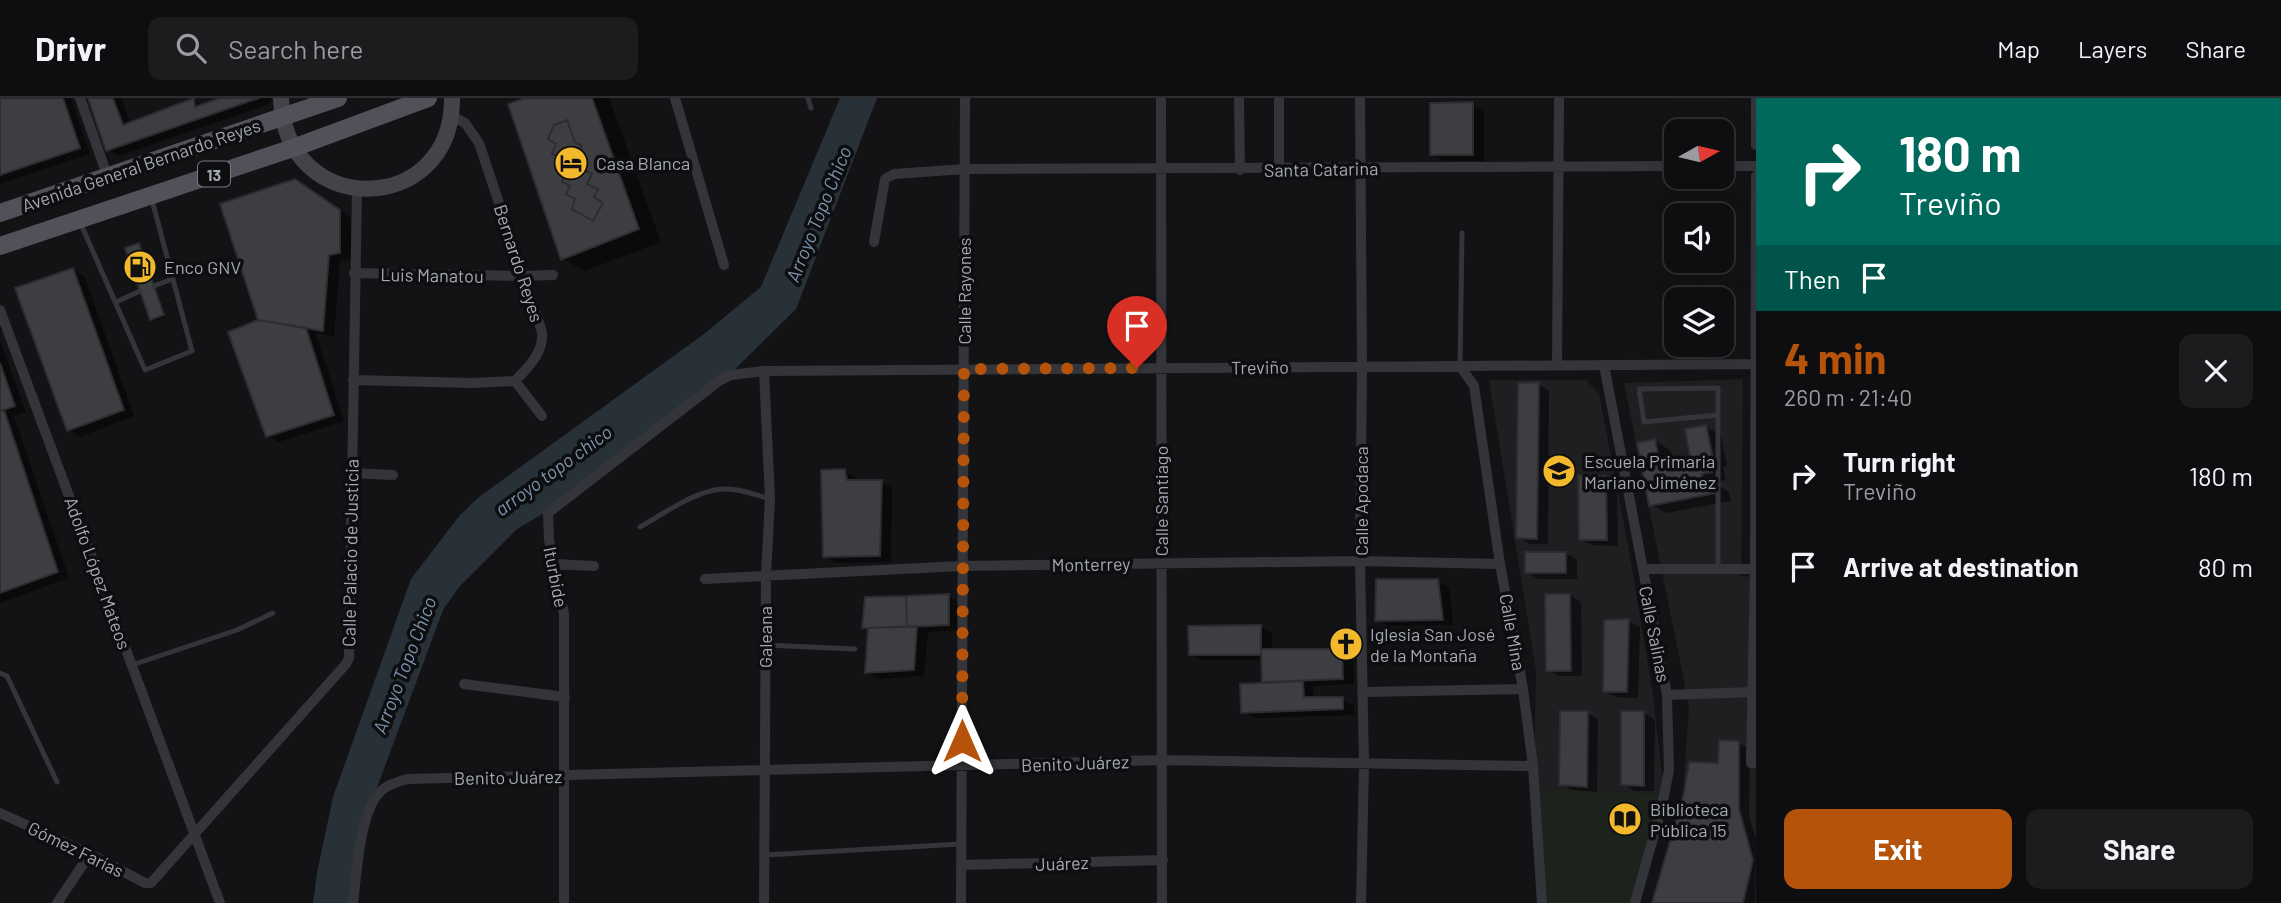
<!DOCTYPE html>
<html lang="en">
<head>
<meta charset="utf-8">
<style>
	body { margin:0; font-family:Barlow,sans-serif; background:#1c1c1e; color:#f1f3f6; height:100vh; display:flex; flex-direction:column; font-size:26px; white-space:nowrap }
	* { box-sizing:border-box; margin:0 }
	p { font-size:23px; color:#9b9c9f }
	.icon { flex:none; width:38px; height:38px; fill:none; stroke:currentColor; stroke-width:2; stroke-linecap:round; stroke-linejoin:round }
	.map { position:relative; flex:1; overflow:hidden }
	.panel { display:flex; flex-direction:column; background:#0e0e10; width:525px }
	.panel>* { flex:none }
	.hud { background:#00695c; color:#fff; overflow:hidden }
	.needle { width:46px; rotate:82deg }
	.fabs { position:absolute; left:1664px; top:21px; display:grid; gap:14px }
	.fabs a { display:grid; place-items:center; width:70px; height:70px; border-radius:14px; background:#0e0e10; box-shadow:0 7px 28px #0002,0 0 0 2px #2e2e30; font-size:35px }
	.pin { position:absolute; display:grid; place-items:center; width:60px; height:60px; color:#fff; margin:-72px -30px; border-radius:50% 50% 50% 0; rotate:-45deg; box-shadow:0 0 7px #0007 }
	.pin .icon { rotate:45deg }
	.me { position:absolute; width:77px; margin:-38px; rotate:0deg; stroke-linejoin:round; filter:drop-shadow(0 0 5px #0008) }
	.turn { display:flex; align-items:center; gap:24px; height:147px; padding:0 28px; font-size:32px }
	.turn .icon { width:91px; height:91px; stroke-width:2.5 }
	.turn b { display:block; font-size:49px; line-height:60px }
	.then { display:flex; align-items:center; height:66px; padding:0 28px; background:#0003; gap:14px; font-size:26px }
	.round { display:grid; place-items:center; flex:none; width:74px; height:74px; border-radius:14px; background:#1c1c1e }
	.head { display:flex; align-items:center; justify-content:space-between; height:119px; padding:0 28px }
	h1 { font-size:42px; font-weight:700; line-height:52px; color:#b45309 }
	.primary-button { display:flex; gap:14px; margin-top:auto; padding:14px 28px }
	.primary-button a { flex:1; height:80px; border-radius:14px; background:#b45309; color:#fff; font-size:28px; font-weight:700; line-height:80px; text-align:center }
	.primary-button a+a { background:#1c1c1e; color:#f1f3f6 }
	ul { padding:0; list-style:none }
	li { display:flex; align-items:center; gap:21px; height:91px; padding:0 28px }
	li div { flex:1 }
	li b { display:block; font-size:26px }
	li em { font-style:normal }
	header { display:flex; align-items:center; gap:42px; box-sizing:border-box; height:98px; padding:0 35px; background:#0e0e10; border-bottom:2px solid #2e2e30 }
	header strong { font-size:33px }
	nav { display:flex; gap:38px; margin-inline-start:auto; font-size:24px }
	.search { width:490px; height:63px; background:#1c1c1e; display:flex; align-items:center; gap:18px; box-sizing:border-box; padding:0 24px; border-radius:14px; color:#9b9c9f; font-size:26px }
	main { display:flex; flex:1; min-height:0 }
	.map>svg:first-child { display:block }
	.built { fill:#1f1f22 }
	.green { fill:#1b231c }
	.water { fill:#293138 }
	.shadow { fill:#0007 }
	.building { fill:#3d3e42; stroke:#2d2d31; stroke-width:2 }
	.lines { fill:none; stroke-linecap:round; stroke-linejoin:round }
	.lane { stroke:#34353a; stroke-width:5 }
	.street { stroke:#34353a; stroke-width:10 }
	.secondary { stroke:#42444a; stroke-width:16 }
	.primary { stroke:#505159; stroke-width:18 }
	.route { stroke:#b45309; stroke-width:12; stroke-dasharray:0 21.6 }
	.labels { text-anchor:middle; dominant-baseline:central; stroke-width:7; stroke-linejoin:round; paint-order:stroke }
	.shield { fill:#0e0e10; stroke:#777a84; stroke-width:2 }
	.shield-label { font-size:16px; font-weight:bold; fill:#a4a9b5 }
	.poi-label { font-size:18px; fill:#a4a9b5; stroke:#0e0e10; text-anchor:start }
	.street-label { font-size:18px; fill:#a4a9b5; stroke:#0e0e10 }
	.water-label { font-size:19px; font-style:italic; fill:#7b95b1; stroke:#0e0e10 }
</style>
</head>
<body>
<header>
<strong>Drivr</strong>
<div class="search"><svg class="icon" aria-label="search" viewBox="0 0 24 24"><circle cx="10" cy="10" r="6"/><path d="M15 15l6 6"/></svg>Search here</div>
<nav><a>Map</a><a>Layers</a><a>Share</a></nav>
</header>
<main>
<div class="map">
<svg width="1756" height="805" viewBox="0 0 1756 805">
	<rect width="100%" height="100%" fill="#131315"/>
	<path class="built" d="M1743,281l-2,197 15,1v326h-103l30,-110 6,-87 -65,-323z
		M1489,282h97l13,14 30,156 24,145 11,98 -130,-4 2,-118z"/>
	<path class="green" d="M1534,691l130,4 -30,110h-92z"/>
	<path class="water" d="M840,0h37l-81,211 -68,67 -172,130 -39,23 -58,58 -16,23 -74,199 -15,94h-41l4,-30 16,-76 78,-218 49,-64 19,-18 225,-163 57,-47z"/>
	<path class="shadow" d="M0,0h71l19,56 -90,30z
		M90,0h32l8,26 64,-24 10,6 21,-8h46l-1,6 -151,52 -11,-7z
		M530,0h79l52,144 -76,29 -22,-12z
		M1472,6l12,7v50h-41l-11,-7z
		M307,89l44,31v41l-11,1 -6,76 -18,-3 28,88 -65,21 -12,-6 -6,-115z
		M139,147l3,2 24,70 -12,4 -3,-2z
		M73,172l12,7 49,139 -54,21 -11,-7z
		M0,243l26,71 -12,4 55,162 -69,25z
		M1538,286l11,7 -1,153h-19l-11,-7z
		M1706,329l15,8 6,31 -4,1 3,13 -9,2v3l12,7 2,9 -65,12 -15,-9 4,-63 15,9 4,18 19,-3z
		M845,373l11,7 1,4h24l11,6 -1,74 -55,1 -11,-7z
		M1606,380l11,6 1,62 -26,-1 -12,-6z
		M1566,455l11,7v19h-39l-11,-7z
		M1437,483l12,6 4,38 -65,1 -11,-6z
		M1570,497l11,7 1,74h-23l-11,-6z
		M948,498l12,7v27l-32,2 -4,44 -46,3 -11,-7 3,-42 -6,-3z
		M1628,523l12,6 -2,71 -22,-1 -12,-6z
		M1261,529l11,6v18l69,-1 12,7 1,27 -41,2 1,13h28l12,7v9l-100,3 -11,-6 21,-28 -1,-24h-61l-11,-6z
		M1587,615l11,6 -1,73 -25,-2 -11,-6z
		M1644,615l11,7 -1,71h-20l-11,-7z
		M1739,645l11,6 -1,67 7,23 -1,64h-101l66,-139z"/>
	<path class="building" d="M0,0h63l17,50 -80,27z
		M88,0h25l10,27 71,-27 1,9 25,-9h39l-153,53z
		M525,0h67l47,131 -78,31 -53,-156z
		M1473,4v53h-43v-52z
		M567,22l8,22 7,4 -5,9 10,5 -5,9 10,5 -5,10 11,5 -4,8 9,6 -10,18 -21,-12 3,-10 -9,-5 4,-8 -8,-4 3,-9 -8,-5 4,-10 -9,-4 4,-10 -8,-5 6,-14z
		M295,81l45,31v43l-11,2 -6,76 -65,-11 -38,-116z
		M139,145l25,72 -14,5 -25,-72z
		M73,170l51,142 -57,21 -52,-143z
		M258,222l48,8 28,87 -68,22 -38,-105z
		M0,265l15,43 -15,5z
		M1539,284l-2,157 -21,-1 2,-155z
		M4,312l54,162 -58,21v-182z
		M1706,327l7,33 -4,1 3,13 -10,2 2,9 10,-2 2,12 -67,13 -12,-63 18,-4 6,30 30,-6 -6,-34z
		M845,371l2,11h35l-2,76 -57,1 -2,-87z
		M1578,377l28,1 1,64h-28z
		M1525,454h41v21h-41z
		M1376,481h62l5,41 -68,1z
		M949,496v31l-42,2 -1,-31z
		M1545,496h25l1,77h-25z
		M906,498l1,31 -45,1 3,-31z
		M1629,521l-2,73h-24l1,-72z
		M1261,527v30h-72l-1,-29z
		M917,528l-3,44 -49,3 3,-45z
		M1261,551h81l1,30 -81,3z
		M1303,583l1,16h39v12l-102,4 -1,-29z
		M1560,613h28l-1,76 -28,-2z
		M1621,613h23v75l-23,-1z
		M1719,642l20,1v68l14,51 -10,43h-91l32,-110 5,-31 29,1z"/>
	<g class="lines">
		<path class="lane" d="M808,0l3,10
			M80,124l65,148 47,-19 -40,-151
			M154,188l18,-7
			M116,204l24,-11
			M1460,268l2,-133
			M640,429c23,-13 49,-32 75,-37 18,-4 38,4 55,9
			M1718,471v-181l-79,1 5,33 74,-7
			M765,547l90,4
			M132,567l105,-35 36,-17
			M0,575l7,3 50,106
			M765,757l196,-11"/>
		<path class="street" d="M80,0l27,77
			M675,0l49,167
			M1161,0l1,805
			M1239,0l1,72
			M1360,0l2,268 -2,195 4,203 -3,139
			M1756,0v47
			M1722,68h34
			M1279,71v-71
			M1756,78l-1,393 -4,194h5
			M874,144l11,-63 9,-5 71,-5 711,-3
			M354,175l168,3 31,-1
			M0,212l220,593
			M1557,267l2,-267
			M1604,267l63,330 2,75 -7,36 -27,97
			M1460,268l14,20 26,178 23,125 10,77 9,137
			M353,282l118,3 44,-2c13,-14 29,-28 27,-49l-63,-189 -14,-20 -13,-7
			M515,283l27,35
			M351,375l42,2
			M555,466l39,2
			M1643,471h113
			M705,481l256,-13 399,-5 140,3
			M464,586l101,13
			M1362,594l161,-3
			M1667,597l86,-3
			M0,715l90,41 55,29h6l195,-219 3,-6 8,-468
			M961,767l202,-5
			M57,805l33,-49
			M353,805c4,-29 6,-93 29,-113 7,-6 16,-8 25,-11l756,-19 370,6
			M564,805v-289l-15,-74 -1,-27 171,-132 12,-6 33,-4 992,-7
			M764,805l2,-329 4,-75 -6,-128
			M961,805l4,-805"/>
		<path class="secondary" d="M281,0c3,122 172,120 171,0"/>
		<path class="primary" d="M0,115l338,-115
			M0,148l293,-98 135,-50"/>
	</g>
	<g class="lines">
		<path class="route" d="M962,643l2,-372 173,-1"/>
	</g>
	<defs>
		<symbol id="hotel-disc" viewBox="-11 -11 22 22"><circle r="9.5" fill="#f2b92d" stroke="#0e0e10"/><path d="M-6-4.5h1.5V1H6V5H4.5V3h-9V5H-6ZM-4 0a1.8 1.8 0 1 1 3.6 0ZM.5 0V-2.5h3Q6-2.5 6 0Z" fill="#111"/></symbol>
		<symbol id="fuel-disc" viewBox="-11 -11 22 22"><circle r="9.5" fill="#f2b92d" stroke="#0e0e10"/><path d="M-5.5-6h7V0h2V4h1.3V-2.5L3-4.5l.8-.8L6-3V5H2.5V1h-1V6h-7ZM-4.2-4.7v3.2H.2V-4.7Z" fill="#111"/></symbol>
		<symbol id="school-disc" viewBox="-11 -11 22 22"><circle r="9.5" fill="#f2b92d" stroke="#0e0e10"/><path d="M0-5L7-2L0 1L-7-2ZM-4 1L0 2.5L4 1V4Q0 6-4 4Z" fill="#111"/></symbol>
		<symbol id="church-disc" viewBox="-11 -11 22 22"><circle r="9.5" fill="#f2b92d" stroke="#0e0e10"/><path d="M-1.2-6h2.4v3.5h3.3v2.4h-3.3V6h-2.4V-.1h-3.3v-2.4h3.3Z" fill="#111"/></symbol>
		<symbol id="library-disc" viewBox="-11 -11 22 22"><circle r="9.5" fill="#f2b92d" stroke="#0e0e10"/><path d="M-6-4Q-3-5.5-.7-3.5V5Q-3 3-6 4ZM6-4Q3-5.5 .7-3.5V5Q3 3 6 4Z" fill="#111"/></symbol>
	</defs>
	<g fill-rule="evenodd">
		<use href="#hotel-disc" x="552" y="46" width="38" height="38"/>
		<use href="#fuel-disc" x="121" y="150" width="38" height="38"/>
		<use href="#school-disc" x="1540" y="354" width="38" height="38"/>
		<use href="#church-disc" x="1327" y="527" width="38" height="38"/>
		<use href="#library-disc" x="1606" y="702" width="38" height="38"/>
	</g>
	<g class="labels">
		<rect class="shield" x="198" y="63.5" width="32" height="25" rx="5"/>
		<g class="shield-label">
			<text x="214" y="76">13</text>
		</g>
		<g class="poi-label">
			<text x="596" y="65">Casa Blanca</text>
			<text x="164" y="169">Enco GNV</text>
			<text x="1584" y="363">Escuela Primaria<tspan x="1584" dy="21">Mariano Jiménez</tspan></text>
			<text x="1370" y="536">Iglesia San José<tspan x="1370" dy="21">de la Montaña</tspan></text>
			<text x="1650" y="711">Biblioteca<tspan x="1650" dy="21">Pública 15</tspan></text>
		</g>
		<g class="street-label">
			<text transform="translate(141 67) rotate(-19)">Avenida General Bernardo Reyes</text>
			<text transform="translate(1321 71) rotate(-1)">Santa Catarina</text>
			<text transform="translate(519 165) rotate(72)">Bernardo Reyes</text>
			<text transform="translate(432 177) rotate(1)">Luis Manatou</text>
			<text transform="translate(964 193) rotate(-90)">Calle Rayones</text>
			<text transform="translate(1260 269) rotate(-1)">Treviño</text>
			<text transform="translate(1161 403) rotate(-90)">Calle Santiago</text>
			<text transform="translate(1361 403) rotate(-90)">Calle Apodaca</text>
			<text transform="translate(350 455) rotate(-89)">Calle Palacio de Justicia</text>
			<text transform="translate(1091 466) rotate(-1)">Monterrey</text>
			<text transform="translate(98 475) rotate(70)">Adolfo López Mateos</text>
			<text transform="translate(556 479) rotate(79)">Iturbide</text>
			<text transform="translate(1513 534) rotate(80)">Calle Mina</text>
			<text transform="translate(1655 536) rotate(79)">Calle Salinas</text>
			<text transform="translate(765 539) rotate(-90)">Galeana</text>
			<text transform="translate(1075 665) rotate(-2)">Benito Juárez</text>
			<text transform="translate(508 679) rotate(-1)">Benito Juárez</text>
			<text transform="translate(76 751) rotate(26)">Gómez Farías</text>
			<text transform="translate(1062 765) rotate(-2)">Juárez</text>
		</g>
		<g class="water-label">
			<text transform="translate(818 116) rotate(-68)">Arroyo Topo Chico</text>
			<text transform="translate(553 372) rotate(-36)">arroyo topo chico</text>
			<text transform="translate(404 567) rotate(-69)">Arroyo Topo Chico</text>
		</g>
	</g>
</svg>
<div class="fabs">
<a><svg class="needle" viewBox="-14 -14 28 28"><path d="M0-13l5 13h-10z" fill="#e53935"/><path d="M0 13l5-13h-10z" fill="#9b9c9f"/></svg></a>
<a><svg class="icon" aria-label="sound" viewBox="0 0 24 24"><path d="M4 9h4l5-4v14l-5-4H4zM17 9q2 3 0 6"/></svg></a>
<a><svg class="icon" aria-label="layers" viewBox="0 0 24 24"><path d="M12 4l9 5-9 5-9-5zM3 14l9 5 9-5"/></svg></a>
</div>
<div class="pin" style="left:1137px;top:270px;background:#d93025"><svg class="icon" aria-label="arrive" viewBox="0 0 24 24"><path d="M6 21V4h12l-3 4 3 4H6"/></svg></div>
<svg class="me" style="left:962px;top:643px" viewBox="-20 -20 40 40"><path d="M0-17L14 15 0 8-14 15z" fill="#b45309" stroke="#fff" stroke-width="4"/></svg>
</div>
<section class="panel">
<div class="hud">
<div class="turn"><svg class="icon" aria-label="right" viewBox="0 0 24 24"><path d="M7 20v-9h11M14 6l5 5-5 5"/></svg><div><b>180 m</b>Treviño</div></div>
<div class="then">Then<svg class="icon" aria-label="arrive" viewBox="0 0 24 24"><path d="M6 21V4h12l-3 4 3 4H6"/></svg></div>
</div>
<div class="head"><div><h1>4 min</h1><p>260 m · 21:40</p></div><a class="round"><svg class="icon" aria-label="close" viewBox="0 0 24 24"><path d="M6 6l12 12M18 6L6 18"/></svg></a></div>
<ul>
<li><svg class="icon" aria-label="right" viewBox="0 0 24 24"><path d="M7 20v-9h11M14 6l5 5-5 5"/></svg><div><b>Turn right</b><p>Treviño</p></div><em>180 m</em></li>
<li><svg class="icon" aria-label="arrive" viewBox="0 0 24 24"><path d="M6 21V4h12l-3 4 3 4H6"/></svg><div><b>Arrive at destination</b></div><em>80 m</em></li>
</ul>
<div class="primary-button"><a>Exit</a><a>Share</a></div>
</section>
</main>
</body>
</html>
